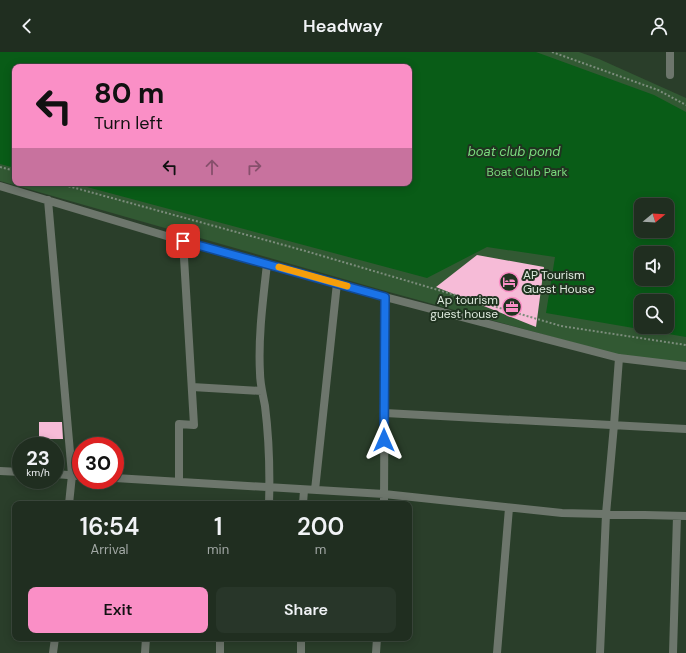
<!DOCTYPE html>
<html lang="en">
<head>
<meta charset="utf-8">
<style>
	body { margin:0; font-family:"DM Sans",sans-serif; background:#283629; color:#f1f3f6; height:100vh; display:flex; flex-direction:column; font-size:15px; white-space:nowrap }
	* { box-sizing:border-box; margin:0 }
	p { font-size:13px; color:#a2a8a5 }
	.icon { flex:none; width:22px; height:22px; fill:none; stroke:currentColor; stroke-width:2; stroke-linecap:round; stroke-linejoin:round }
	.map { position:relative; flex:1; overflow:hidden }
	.panel { position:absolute; left:12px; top:449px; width:400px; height:140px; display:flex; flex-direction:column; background:#202e20; border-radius:8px; box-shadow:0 2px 10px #0003,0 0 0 1px #3d4a3e }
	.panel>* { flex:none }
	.top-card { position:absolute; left:12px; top:12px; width:400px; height:122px; border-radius:8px; box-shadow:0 2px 10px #0003,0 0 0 1px #3d4a3e; background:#fa8fc6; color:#111; overflow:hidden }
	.needle { width:26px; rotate:72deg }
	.controls { position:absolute; left:634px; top:146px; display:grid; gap:8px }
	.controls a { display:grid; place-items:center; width:40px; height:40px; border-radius:8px; background:#202e20; box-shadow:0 2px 10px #0003,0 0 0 1px #3d4a3e; font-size:20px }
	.speed { position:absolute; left:12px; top:385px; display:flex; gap:8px; font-size:20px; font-weight:700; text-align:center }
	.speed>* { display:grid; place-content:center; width:52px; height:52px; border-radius:50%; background:#202e20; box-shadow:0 2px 10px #0003,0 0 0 1px #3d4a3e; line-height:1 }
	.speed small { font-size:10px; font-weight:400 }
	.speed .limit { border:6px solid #d22; background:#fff; color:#111 }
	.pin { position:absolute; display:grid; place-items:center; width:34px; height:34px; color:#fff; margin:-17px; border-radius:8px; box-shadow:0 2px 6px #0006 }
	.me { position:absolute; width:44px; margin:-22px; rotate:0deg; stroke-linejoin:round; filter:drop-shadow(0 0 3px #0008) }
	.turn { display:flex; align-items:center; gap:14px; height:84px; padding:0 16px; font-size:18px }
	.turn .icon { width:52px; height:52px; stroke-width:2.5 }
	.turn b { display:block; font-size:28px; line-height:34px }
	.lanes { display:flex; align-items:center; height:38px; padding:0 16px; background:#0003; justify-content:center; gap:20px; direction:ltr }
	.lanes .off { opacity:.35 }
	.eta { display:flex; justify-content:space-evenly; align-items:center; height:68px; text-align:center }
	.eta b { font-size:24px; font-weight:600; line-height:28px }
	.action { display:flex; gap:8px; margin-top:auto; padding:8px 16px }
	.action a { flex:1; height:46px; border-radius:8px; background:#fa8fc6; color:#111; font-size:16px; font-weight:600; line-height:46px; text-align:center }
	.action a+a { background:#283629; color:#f1f3f6 }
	header { display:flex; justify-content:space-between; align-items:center; height:52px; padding:0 16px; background:#202e20; font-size:18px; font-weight:600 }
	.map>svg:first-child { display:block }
	.green { fill:#325933; fill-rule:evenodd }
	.water { fill:#095c17; fill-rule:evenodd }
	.building { fill:#f6bbd7 }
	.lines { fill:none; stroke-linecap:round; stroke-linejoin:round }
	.path { stroke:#7c8d7c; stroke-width:2; stroke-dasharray:2 2; stroke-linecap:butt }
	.minor { stroke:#6d766c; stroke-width:8 }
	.route-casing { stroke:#114b97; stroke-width:10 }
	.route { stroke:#1a73e8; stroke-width:7 }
	.slow { stroke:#f59e0b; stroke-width:7 }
	.labels { text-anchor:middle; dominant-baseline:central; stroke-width:4; stroke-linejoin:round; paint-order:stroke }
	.park-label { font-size:12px; fill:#7bdb7e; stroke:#203320 }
	.poi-label { font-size:12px; fill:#deeade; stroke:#203320; text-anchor:start }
	.water-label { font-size:13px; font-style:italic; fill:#7ada7e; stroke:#203320 }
</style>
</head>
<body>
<header><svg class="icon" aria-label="back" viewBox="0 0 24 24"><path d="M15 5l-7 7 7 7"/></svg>Headway<svg class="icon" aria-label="person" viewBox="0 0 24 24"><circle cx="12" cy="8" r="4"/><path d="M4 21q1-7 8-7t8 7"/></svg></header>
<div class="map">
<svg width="686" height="601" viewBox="0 0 686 601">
	<rect width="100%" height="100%" fill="#2a3e2a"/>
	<path class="green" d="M0,0h579l20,7 87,39v267l-53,-6 -244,-67 -389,-111zM15,15h394v116h-394zM641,153h26v26h-26zM641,201h26v26h-26zM641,249h26v26h-26z"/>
	<path class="water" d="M0,0h536l118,43 32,17v225l-140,-24 9,-56 -68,-10 -60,31 -355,-95h337v-116h-394v101l-15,-4zM641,153h26v26h-26zM641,201h26v26h-26zM641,249h26v26h-26z"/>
	<path class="building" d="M477,203l67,12 -8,60 -100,-40z
		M39,370h23l1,17h-24z"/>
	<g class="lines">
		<path class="path" d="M552,0l106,38 28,15
			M0,115l15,4
			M57,131l245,67 259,76 125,19"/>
		<path class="minor" d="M670,23v-23
			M0,134l183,55 202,56 234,61 67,8
			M48,148l24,275 -3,29
			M267,212c-4,36 -9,73 -7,109 0,11 3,22 5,33 4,32 5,66 4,98
			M192,335l70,4
			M385,361l301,16
			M0,419l21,1
			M55,422l26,2
			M115,426l269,16 178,19 124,3
			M179,430v-58l15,1 -11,-184
			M315,438l22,-207
			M303,452l1,-14
			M384,452l1,-207
			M220,586v15
			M301,586v15
			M53,601l2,-15
			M145,601l1,-15
			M376,601l1,-15
			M497,601l12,-145
			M600,601l6,-139 8,-89 5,-67
			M673,601l4,-137"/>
	</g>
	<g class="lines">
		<defs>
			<path id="route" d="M183,189l202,56 -1,143"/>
		</defs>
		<use href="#route" class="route-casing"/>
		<use href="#route" class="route"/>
		<path class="slow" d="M279,215l68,19"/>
	</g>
	<defs>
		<symbol id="hotel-ring" viewBox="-11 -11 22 22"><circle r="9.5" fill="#203320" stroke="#fa8fc6" stroke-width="1.5"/><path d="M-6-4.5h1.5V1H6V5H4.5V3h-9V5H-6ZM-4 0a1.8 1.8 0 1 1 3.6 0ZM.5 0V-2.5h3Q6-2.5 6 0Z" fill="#fa8fc6"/></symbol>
		<symbol id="office-ring" viewBox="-11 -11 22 22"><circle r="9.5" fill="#203320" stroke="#fa8fc6" stroke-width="1.5"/><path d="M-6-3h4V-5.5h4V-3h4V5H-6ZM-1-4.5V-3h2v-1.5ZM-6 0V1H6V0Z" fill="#fa8fc6"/></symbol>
	</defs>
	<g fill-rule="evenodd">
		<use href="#hotel-ring" x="498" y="219" width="22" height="22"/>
		<use href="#office-ring" x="501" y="244" width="22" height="22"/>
	</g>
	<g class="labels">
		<g class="park-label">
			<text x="527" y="120">Boat Club Park</text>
		</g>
		<g class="poi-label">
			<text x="523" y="223">AP Tourism<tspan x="523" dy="14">Guest House</tspan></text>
			<text x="498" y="248" text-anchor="end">Ap tourism<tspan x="498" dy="14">guest house</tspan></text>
		</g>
		<g class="water-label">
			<text x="514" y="99">boat club pond</text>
		</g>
	</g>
</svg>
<div class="controls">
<a><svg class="needle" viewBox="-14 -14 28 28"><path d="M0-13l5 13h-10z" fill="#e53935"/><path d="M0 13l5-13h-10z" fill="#a2a8a5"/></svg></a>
<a><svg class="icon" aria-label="sound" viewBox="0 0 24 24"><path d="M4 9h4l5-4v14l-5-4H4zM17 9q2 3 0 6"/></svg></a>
<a><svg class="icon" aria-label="search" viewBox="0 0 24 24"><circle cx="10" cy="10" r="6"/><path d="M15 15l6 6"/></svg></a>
</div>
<div class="speed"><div>23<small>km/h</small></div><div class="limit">30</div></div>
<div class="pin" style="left:183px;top:189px;background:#d93025"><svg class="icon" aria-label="arrive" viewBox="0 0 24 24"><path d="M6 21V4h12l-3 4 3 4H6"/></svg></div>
<svg class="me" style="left:384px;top:388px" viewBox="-20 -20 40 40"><path d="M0-17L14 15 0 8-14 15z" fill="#1a73e8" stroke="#fff" stroke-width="4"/></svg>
<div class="top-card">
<div class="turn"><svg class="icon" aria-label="left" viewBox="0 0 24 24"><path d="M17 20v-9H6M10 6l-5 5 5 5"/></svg><div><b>80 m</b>Turn left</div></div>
<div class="lanes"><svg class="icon" aria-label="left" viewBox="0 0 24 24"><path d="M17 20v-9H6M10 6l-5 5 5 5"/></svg><svg class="icon off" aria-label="ahead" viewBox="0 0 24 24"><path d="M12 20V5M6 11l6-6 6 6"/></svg><svg class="icon off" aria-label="right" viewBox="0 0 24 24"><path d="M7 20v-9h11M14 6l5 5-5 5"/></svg></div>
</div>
<section class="panel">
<div class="eta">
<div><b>16:54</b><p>Arrival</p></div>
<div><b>1</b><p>min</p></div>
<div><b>200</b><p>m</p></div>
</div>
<div class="action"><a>Exit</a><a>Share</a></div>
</section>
</div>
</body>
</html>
